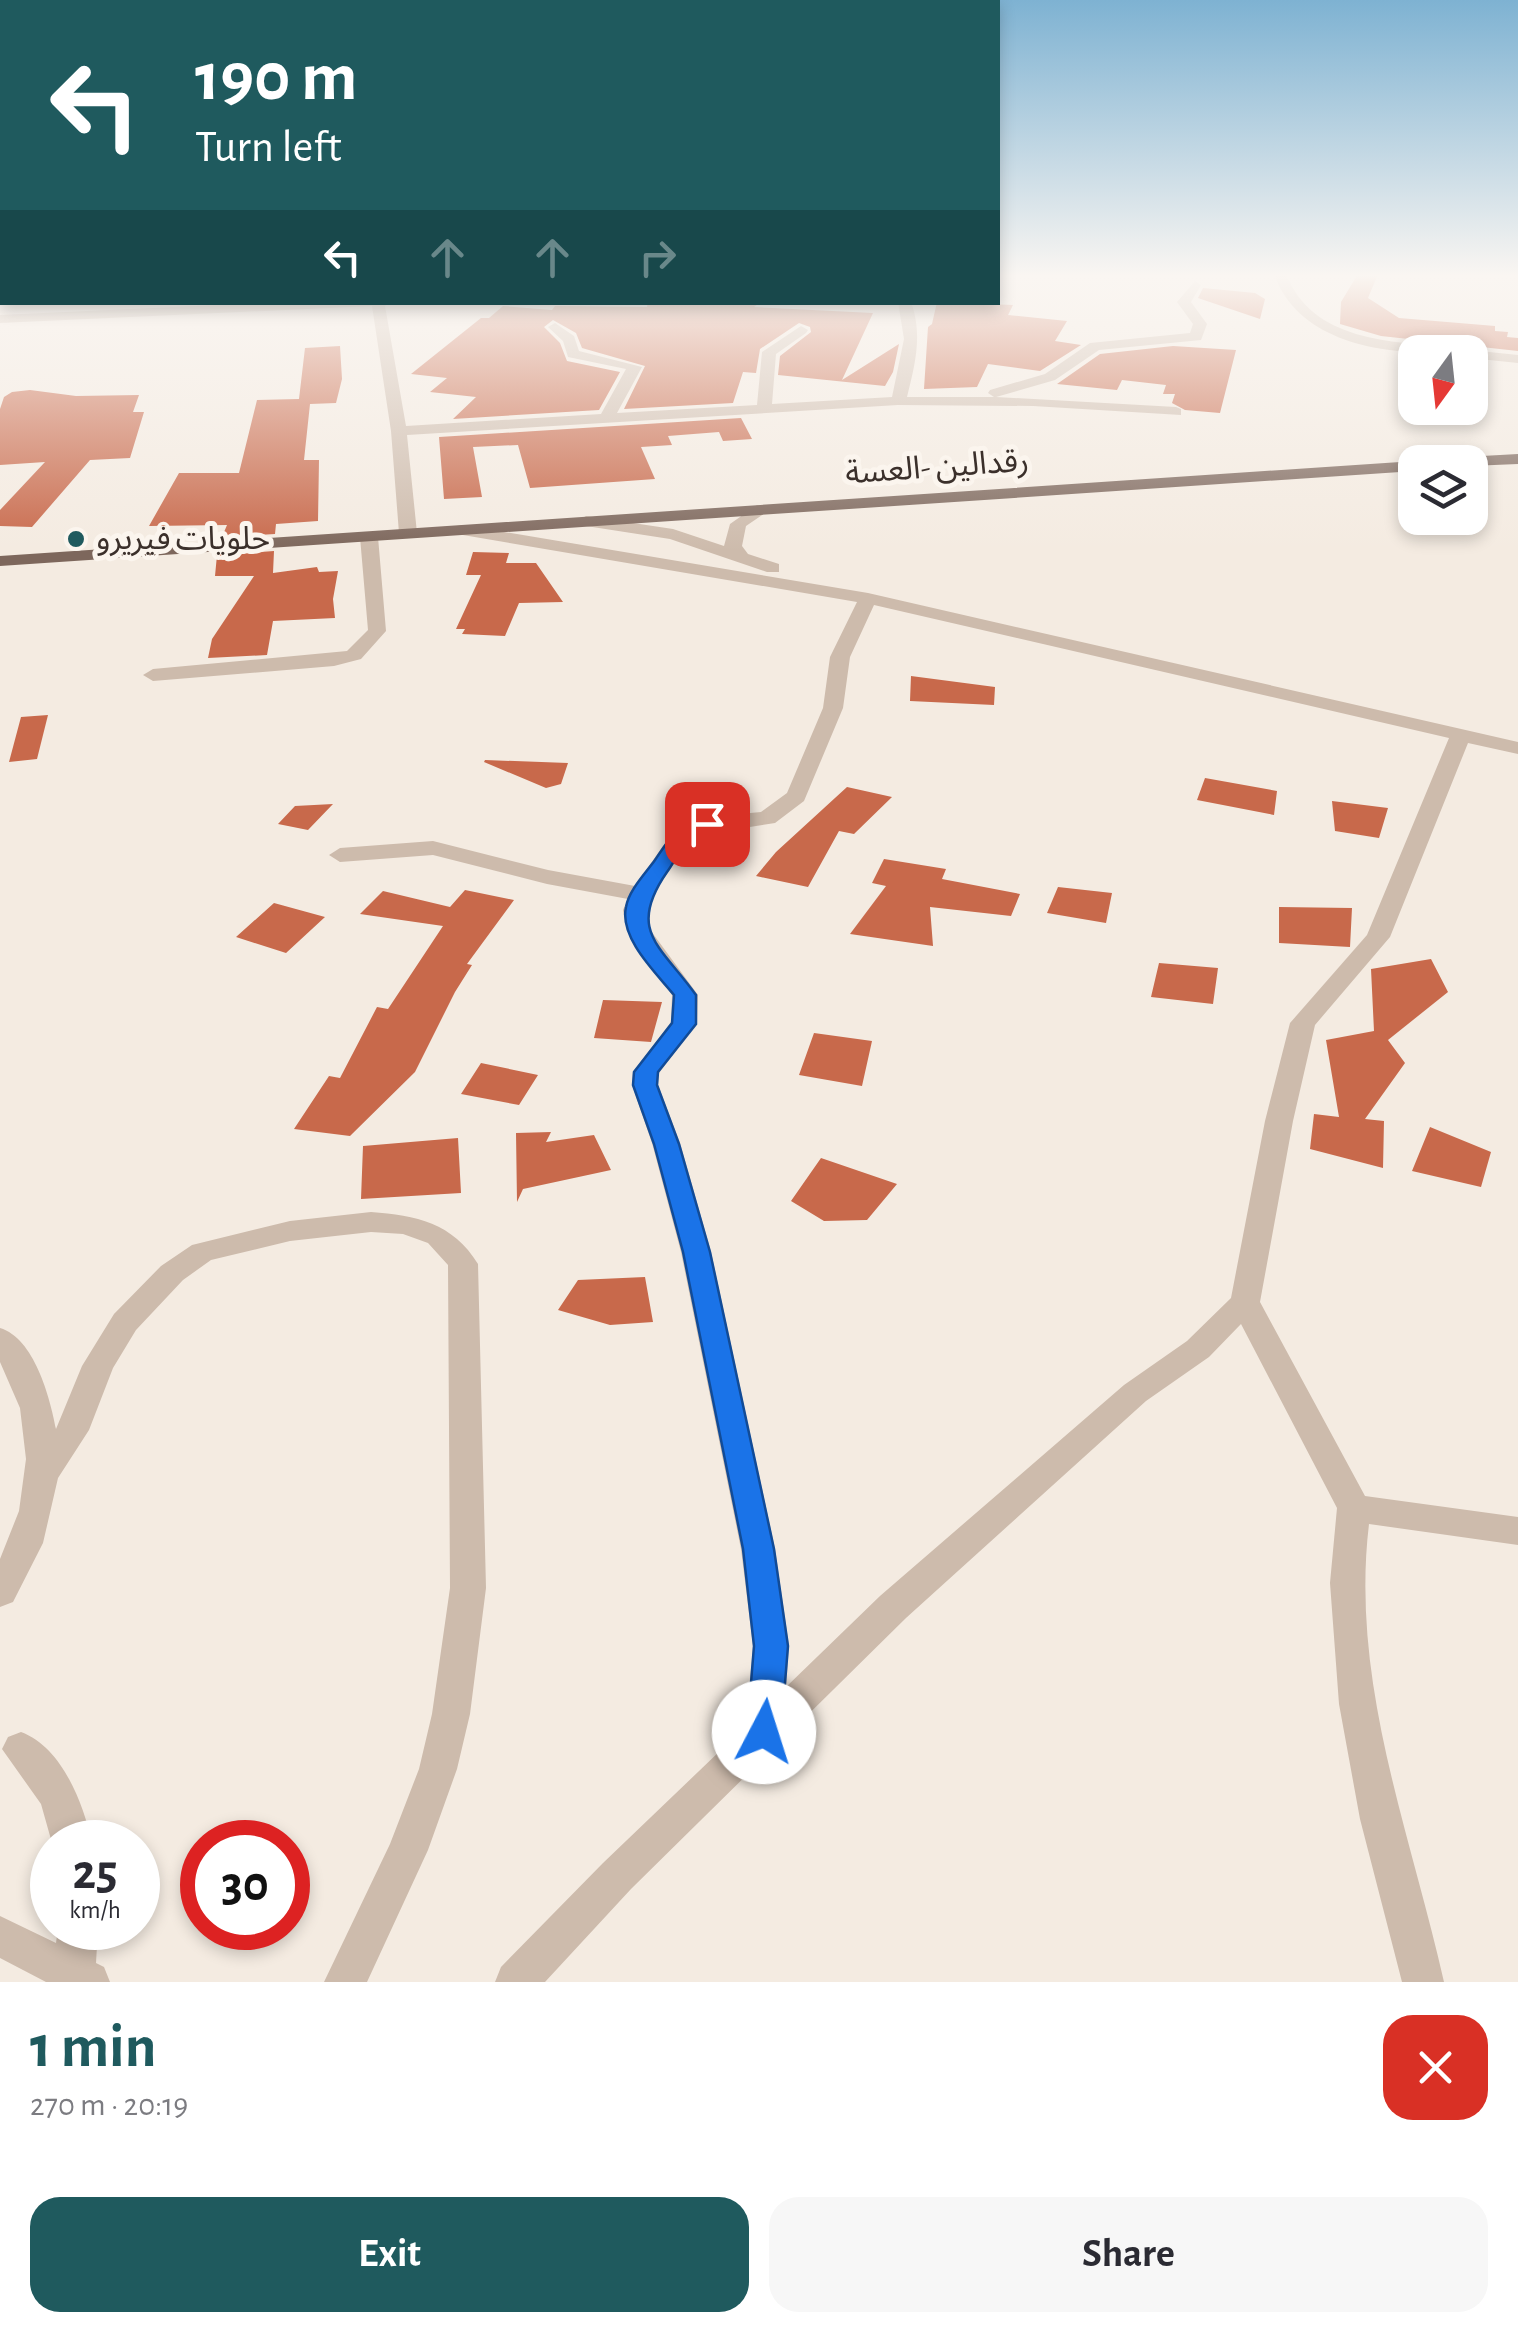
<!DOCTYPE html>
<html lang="en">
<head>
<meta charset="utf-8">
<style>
	body { margin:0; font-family:"Alegreya Sans","Noto Sans Arabic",sans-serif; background:#f7f7f7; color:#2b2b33; height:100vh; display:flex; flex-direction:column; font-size:38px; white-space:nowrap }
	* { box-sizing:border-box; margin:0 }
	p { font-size:32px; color:#7c7c81 }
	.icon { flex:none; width:55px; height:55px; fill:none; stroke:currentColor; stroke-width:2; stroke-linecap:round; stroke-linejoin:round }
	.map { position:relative; height:1982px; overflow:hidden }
	.drawer { display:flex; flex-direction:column; background:#fff; flex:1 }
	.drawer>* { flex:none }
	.top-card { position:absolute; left:0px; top:0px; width:1000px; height:305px; box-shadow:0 5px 15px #0003; background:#1f5a5e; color:#fff; overflow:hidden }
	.needle { width:65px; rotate:195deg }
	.fabs { position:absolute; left:1398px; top:335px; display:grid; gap:20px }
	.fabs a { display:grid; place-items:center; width:90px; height:90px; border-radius:20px; background:#fff; box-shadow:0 5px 15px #0003; font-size:50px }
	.speed { position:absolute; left:30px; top:1820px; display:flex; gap:20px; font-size:50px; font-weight:700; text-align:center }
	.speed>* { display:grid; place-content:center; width:130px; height:130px; border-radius:50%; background:#fff; box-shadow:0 5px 15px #0003; line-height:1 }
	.speed small { font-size:25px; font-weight:400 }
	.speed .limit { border:15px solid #d22; background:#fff; color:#111 }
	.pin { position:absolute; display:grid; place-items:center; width:85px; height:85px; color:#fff; margin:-42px; border-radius:20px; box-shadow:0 5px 15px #0006 }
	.me { position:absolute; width:110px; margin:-55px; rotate:5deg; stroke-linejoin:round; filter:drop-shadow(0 0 8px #0008) }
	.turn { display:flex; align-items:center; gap:35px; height:210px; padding:0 30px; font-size:45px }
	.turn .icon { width:130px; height:130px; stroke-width:2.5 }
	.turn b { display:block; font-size:70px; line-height:85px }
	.lanes { display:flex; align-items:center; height:95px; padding:0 30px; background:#0003; justify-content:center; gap:50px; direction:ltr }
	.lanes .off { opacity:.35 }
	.round { display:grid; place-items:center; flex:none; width:105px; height:105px; border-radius:30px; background:#f7f7f7 }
	.summary { display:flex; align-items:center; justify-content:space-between; height:170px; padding:0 30px }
	h1 { font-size:60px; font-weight:700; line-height:75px; color:#1f5a5e }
	.primary-button { display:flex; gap:20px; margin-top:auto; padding:20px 30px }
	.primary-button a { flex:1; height:115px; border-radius:30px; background:#1f5a5e; color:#fff; font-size:40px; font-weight:700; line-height:115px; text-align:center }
	.primary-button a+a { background:#f7f7f7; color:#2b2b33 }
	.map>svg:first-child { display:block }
	.building { fill:#c8694b }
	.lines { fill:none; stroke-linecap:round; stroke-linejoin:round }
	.minor { fill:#cdbbac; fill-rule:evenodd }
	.major { fill:#7d675c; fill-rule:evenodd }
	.route { fill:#1a73e8; stroke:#114b97; stroke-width:2.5 }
	.poi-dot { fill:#1f5a5e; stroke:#fbf5ee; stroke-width:4 }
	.labels { text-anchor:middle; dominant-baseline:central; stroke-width:10; stroke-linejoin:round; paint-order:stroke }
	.far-street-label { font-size:32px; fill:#3b302b; stroke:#fbf5ee }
	.far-poi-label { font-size:32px; fill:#3b302b; stroke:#fbf5ee; text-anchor:start }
</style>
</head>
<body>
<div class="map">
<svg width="1518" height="1982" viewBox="0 0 1518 1982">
	<rect width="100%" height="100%" fill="#f4ebe1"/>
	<path class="building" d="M1358,274h20l-10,24 31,20 96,8v5l13,1 -1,5 11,1v13l-137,-15 -41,-12 1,-22z
		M1203,288l52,5 10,6 -5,20 -62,-21z
		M648,302h113l-7,5 119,6 -31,67 57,-36 -6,28 -8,14 -107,-11 2,-19 31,-24 -1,-5 -11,-4 -39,26 -4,24 -13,-1 -10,31 -109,6 21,-43 -63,-18 -6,-15 -23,-13 -9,7 16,16 7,18 53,11 -21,38 -146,9 23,-22 -46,-5 17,-14 -36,-4 70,-56h8l14,-12 49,4 3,-4 92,1z
		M937,302l76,3 -5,10 59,6 -12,20 26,4 -41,26 -52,-7 -11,23 -53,2 4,-62 4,-3z
		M340,346l2,33 -6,24 -26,1 -6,56h15l-1,61 -42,3 -1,10 -53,3 5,-12 -78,1 30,-53h60l18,-73 42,-1 6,-51z
		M1173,346l63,4 -16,63 -35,-3 -13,-7 3,-9h-12l3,-9 -44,-5 -5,10 -60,-6 43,-30z
		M30,390l46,6 63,-1 -6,17h11l-14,46 -40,2 -58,67 -32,-1v-16l45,-48 -45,3v-56l4,-12 8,-5z
		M741,418l11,21 -29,2 -4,-9 -51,4 4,9 -31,2 14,32 -125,9 -12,-43 -45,2 9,50 -38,2 -5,-62z
		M274,551l-1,22 44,-6 2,5 19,-1 -5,28 2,19 -62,3 -6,34 -59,3 4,-19 42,-63h-39l2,-21z
		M473,552l36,1 -3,10h30l27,39 -44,1 -14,33 -43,-2 3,-5h-9l25,-54h-15z
		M911,676l84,11 -1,18 -84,-4z
		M48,715l-11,44 -28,3 12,-45z
		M484,762l1,-2 83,3 -7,21 -15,4z
		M1205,778l72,13 -3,24 -77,-15z
		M847,787l45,10 -38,37 -15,-3 -31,56 -52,-11 20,-24z
		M1332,801l56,7 -9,30 -44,-7z
		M333,804l-25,26 -30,-6 17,-18z
		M884,859l62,10 -4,10 78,15 -9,22 -81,-9 3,39 -83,-12 36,-48 -14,-3z
		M1058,887l54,6 -6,30 -59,-10z
		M465,890l49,10 -47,64 5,1 -17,27 -40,80 -65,64 -56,-7 35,-53 11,2 37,-71 11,2 55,-83 -83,-12 23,-23 67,16z
		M274,903l51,14 -39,36 -50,-16z
		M1279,907l73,1 -2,39 -71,-4z
		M1431,959l17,33 -60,48 17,23 -40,56 19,2 -1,47 -73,-19 4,-35 25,3 -13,-77 48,-9 -3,-62z
		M1159,963l59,5 -5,36 -62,-7z
		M603,1000l59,2 -11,40 -57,-4z
		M814,1033l58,8 -10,45 -63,-11z
		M481,1063l57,12 -19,30 -58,-11z
		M1430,1127l61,25 -10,35 -69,-16z
		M551,1132l-5,10 48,-7 17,35 -88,19 -6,13 -1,-69z
		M458,1138l3,55 -100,6 2,-53z
		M821,1158l76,26 -30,36 -43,1 -33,-20z
		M645,1277l8,45 -43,3 -52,-15 20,-30z"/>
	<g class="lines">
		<path class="minor" d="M1274,274h12c27,68 104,67 168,74l7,4c-68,4 -161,-5 -187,-78z
			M1195,281l6,4 -10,17 16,22 -6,16 -102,10 -44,30 -59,17 180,10 5,2v6l-148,-9 -135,-1 -491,30 10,98 -9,5 -9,-5 -8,-102 -19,-125 -372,17v-8l283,-13h107l-5,4 21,120 195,-12 25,-45 -58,-12 -5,-16 -15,-14 7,-4 19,13 5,15 63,16 -25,46 140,-8 5,-53 39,-26 7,4 -2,3 -30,21 -4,50 120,-7 12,-58 -6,-37h13c12,33 4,62 -4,95h87l-6,-4 2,-3 55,-16 45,-31 100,-10 3,-9 -16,-22z
			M2,293l3,9 -5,2v-10z
			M1470,350l48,5v8l-48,-5v-6h-6z
			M757,505l14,4 -25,17 -4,20 6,8 31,10v8h-12l-97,-33 -84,-13 -8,-5 8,-5 87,13 51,17 6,-22z
			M463,525l405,68 650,149v12l-50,-11 -78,194 -75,88 -22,96 -33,181 105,194 153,21v28l-149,-21c-19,158 41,307 75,458h-42l-42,-163 -21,-115 -9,-121 7,-75 -96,-184 -32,33 -63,44 -240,217 -275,271 -86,93h-50l6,-15 102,-104 143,-137 7,-80 -12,-97 -60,-297 -29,-109 -20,-58 1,-13 38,-50 1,-27 -45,-64 -4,-21 5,-11 -81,-15 -114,-29 -93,7 -11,-7 11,-7 93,-7 115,29 87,16 42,-60 30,-9 54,-5 26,-19 36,-85 7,-51 27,-55 -400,-68v-8zM874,605l575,133 -82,197 -77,88 -25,98 -34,177 -44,43 -63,44 -244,211 -94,91 3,-41 -14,-97 -64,-297 -31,-109 -22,-58 1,-12 38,-50 1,-28 -47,-64 -4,-21 6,-16 40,-58 82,-13 29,-22 39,-93 7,-51z
			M369,532l9,5 8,94 -25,28 -27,7 -181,15 -10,-6 10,-6 194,-18 21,-21 -8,-93z
			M371,1212c45,3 82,11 107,52l8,324 -16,126 -13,55 -29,81 -61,132h-43l66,-138 29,-75 13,-55 18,-126 -2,-323 -20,-22 -25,-9 -32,-2 -81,9 -79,19 -28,20 -47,50 -23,38 -24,62 -31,48 -15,65 -30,59 -13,5v-48l19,-48 7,-52 -6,-51 -20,-46v-34c34,10 50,69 56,101l26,-63 32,-52 47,-48 31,-21 98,-24z
			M21,1732c41,15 62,71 71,110l-40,1 -11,-39 -39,-55 6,-12z
			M0,1916l56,27 2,-15h40l-2,35 8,4 6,15h-64l-46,-24z"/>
		<path class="major" d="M1518,454v10l-48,2v-4h-14l8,-5z
			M1415,461l5,1h-5v9l-1415,95v-10z"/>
	</g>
	<linearGradient id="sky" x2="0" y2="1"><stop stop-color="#7eb2d2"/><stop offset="0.5" stop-color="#faf6f2"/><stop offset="1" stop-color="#faf6f2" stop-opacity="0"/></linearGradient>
	<rect width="1518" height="551" fill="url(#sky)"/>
	<path class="route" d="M707,818l10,6c-7,7 -20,7 -27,14 -9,9 -15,23 -23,34 -41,59 -6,74 29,123v29l-38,48 -1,13 22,59 31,108 64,297 14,97 -7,86 -5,10 -12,5 -12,-5 -5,-10 7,-86 -11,-97 -60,-297 -29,-108 -21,-59 1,-13 38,-49 2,-28c-18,-22 -55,-57 -48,-88 3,-17 19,-33 29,-47 17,-25 21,-34 52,-42z"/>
	<circle class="poi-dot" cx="76" cy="539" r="10"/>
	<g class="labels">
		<g class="far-street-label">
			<text transform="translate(937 467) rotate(-4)">رقدالين -العسة</text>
		</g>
		<g class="far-poi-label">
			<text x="96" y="539">حلويات فيريرو</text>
		</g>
	</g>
</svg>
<div class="fabs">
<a><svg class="needle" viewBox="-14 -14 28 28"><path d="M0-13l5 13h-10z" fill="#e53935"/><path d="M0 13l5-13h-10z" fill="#7c7c81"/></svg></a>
<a><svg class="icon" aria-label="layers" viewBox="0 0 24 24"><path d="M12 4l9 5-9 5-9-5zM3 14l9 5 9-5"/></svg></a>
</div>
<div class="speed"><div>25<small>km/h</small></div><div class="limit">30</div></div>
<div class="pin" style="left:707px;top:824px;background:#d93025"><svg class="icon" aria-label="arrive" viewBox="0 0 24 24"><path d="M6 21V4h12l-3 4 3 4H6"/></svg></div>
<svg class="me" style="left:764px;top:1732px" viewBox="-20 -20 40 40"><circle r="19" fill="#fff"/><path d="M0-13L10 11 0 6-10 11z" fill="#1a73e8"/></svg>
<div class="top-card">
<div class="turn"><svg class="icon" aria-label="left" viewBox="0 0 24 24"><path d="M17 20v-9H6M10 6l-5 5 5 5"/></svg><div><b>190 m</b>Turn left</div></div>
<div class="lanes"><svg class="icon" aria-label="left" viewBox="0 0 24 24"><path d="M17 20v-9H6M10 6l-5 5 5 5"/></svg><svg class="icon off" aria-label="ahead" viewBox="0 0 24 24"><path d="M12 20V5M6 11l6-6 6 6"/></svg><svg class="icon off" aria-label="ahead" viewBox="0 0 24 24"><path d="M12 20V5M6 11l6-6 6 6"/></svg><svg class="icon off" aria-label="right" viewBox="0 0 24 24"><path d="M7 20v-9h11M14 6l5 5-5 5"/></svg></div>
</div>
</div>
<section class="drawer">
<div class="summary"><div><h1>1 min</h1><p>270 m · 20:19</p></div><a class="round" style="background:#d93025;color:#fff"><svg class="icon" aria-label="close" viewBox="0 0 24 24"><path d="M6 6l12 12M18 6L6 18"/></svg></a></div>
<div class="primary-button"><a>Exit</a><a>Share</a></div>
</section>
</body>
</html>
